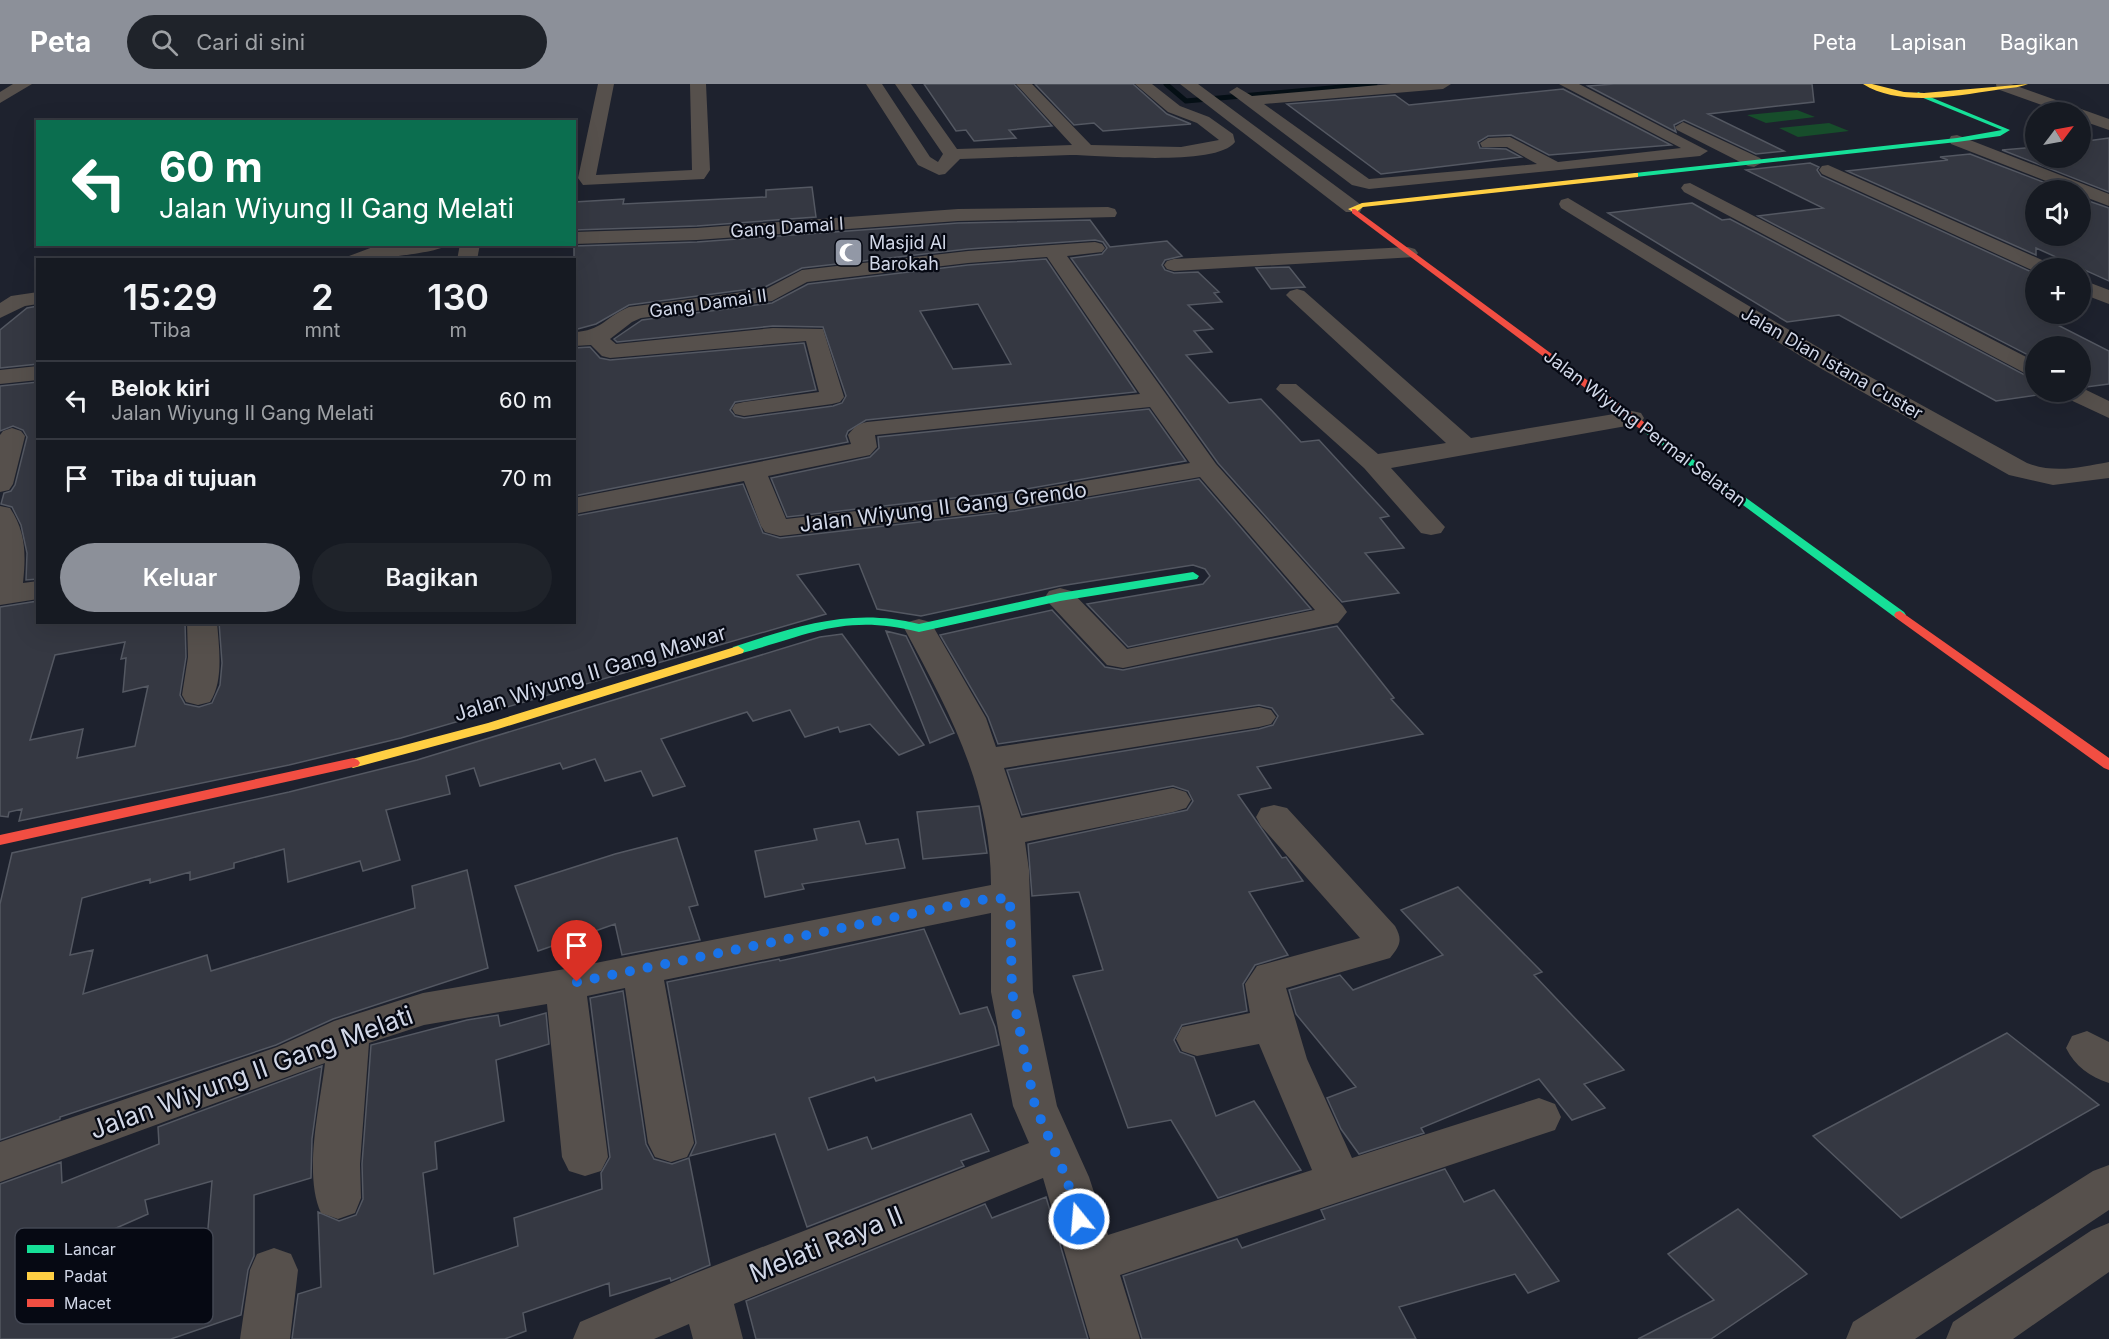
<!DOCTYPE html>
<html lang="id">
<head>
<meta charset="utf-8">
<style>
	body { margin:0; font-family:Inter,sans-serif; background:#1f232a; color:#f1f3f6; height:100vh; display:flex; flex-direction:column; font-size:22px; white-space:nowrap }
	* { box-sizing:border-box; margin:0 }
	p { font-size:20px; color:#9ea1a5 }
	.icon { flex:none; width:33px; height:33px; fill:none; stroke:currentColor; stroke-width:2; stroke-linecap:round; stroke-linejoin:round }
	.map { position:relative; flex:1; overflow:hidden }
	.side { position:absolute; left:36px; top:174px; width:540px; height:366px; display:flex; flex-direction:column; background:#161a22; border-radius:0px; box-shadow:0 6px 24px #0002,0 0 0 2px #353840 }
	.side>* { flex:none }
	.banner { position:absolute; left:36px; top:36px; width:540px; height:126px; border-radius:0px; box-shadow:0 6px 24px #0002,0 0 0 2px #353840; background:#0b6e4f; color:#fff; overflow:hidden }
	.needle { width:39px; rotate:58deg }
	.controls { position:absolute; left:2025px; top:18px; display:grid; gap:12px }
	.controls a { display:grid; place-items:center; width:66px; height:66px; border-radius:50%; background:#161a22; box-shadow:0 6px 24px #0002,0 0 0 2px #353840; font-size:30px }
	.pin { position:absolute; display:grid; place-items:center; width:51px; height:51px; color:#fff; margin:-62px -26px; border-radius:50% 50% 50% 0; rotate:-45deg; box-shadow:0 0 6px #0007 }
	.pin .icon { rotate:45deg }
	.me { position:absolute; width:66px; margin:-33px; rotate:343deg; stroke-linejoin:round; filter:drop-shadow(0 0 4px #0008) }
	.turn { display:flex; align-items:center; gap:21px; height:126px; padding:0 24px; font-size:27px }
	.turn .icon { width:78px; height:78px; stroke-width:2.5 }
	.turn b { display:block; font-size:42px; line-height:51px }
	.eta { display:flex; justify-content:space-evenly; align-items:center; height:102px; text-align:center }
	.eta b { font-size:36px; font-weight:600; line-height:42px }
	.primary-button { display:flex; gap:12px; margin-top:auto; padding:12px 24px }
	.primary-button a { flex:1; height:69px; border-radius:36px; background:#8c9099; color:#fff; font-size:24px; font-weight:600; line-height:69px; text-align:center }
	.primary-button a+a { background:#1f232a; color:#f1f3f6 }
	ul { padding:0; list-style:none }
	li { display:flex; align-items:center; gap:18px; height:78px; padding:0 24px; border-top:2px solid #353840 }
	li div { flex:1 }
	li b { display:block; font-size:22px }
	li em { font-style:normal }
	header { display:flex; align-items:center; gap:36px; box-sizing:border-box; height:84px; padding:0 30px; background:#8c9099; color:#fff }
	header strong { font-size:28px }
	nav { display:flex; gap:33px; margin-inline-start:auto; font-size:21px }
	.search { width:420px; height:54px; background:#1f232a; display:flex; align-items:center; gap:15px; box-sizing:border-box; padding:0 21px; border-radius:33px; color:#9ea1a5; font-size:22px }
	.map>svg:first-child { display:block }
	.green { fill:#174d2b }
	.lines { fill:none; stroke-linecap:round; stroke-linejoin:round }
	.stream { stroke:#050f15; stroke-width:5 }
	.building { fill:#353842; stroke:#545862; stroke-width:1.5; fill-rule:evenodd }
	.street { fill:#56504c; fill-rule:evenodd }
	.fast { fill:#16e098; fill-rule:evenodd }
	.slow { fill:#ffcf43; fill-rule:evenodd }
	.jam { fill:#f24e42; fill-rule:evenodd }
	.route { stroke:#1a73e8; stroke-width:10; stroke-dasharray:0 18 }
	.labels { text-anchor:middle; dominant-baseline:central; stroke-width:4.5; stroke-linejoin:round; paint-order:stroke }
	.far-street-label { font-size:18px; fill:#d1d7e7; stroke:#060913 }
	.far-poi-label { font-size:18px; fill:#d1d7e7; stroke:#060913; text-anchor:start }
	.street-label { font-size:21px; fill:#d1d7e7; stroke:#060913 }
	.near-street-label { font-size:26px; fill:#d1d7e7; stroke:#060913 }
	.key { fill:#060913; stroke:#434753; stroke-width:1.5 }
	.key-label { font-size:16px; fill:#d1d7e7 }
</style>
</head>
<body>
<header>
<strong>Peta</strong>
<div class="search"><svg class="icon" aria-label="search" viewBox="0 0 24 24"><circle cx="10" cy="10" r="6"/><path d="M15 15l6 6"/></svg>Cari di sini</div>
<nav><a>Peta</a><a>Lapisan</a><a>Bagikan</a></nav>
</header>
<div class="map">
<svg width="2109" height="1255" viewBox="0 0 2109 1255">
	<rect width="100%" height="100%" fill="#1e222e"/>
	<path class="green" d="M1797,26l18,7 -49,6 -19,-8z
		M1829,39l20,8 -51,6 -19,-9z"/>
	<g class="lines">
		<path class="stream" d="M1166,0l20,17 189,-17"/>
	</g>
	<path class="building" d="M924,0h90l38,42 -43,4 7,8 -42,3 -8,-11 -10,1z
		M1035,0h98l34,30 24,10 -88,7 -9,-8 -20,2z
		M1614,0h198l2,18 -106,12 76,37 -28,3 -72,-34 -10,5 2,7 -88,-46z
		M1563,5l108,56 -122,10 -38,-20 -23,1 -10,6 2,6 26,1 15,8 -140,17 -94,-70 108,-9 14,10z
		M2109,54v54l-107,-42 34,-3v11h44v-16z
		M1970,70l94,36h-28v46h44v-38l29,10v73l-73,-33v7l-189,-84 101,-11 -8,-3z
		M1810,79l9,4 -2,3 4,6 215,98v40l73,37v33l-23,3 -6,-2v-39h-44v13l-278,-143 65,-8 -77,-38z
		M812,103l4,30 -119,9 -123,4v-28l50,-3 -1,5 143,-7v-7z
		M1692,119l30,17 8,-1 306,162v11h22l-62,9 -157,-86 -52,7 -179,-109z
		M1090,136l20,27 57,-6 15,15 -17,4 -3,5 3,5 9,3 24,-1 21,20 -5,1 8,9 -34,3 25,24 -19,2 18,21 -26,3 43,48 32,-4 40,43 18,-2 70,76 -9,2 24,30 -39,5 34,40 -57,9 -124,-139 -147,-205 31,-4 5,-6 -4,-6 -8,-2 -127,9 -166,19 -37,19 -136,18 -33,19 -22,6v-84l123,-4 261,-19z
		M1046,175l90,133 -270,28 -18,11 -2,5 2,6 -274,54v-148l16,-1 10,11 10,2 194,-17 12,47 -81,12 -5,8 5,6 9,2 89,-12 9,-3 4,-7 -23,-69 -50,-1 -156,16 -3,-3 28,-19 130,-17 36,-19 160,-19zM978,220l33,60 -58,5 -33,-58z
		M1289,183l16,20 -34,2 -15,-21z
		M38,222v58l-38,4v-38l27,-22z
		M38,298v197l-12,1 1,-27 -6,-28 -9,-18 -11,-3 3,-11 7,-2 4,-6 12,-48 -4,-7 -10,-4 -13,5v-45z
		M1149,325l37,52 -171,30 -228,26 -16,-39 99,-21 9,-9 -1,-11z
		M1199,395l112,130 -183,38 -41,-43 116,-20 7,-8 -5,-7 -12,-4 -133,21 -139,30 -44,-7 -18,-45 -62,11 29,39 -425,124 -112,27 -270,56 3,-12 -13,3 -1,5 -8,-1v-209l38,-6v21h147l1,35 -6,38 5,9 14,3 13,-4 8,-18 2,-22 -3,-41h355v-106l169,-32 20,49 17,5 235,-27zM125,558l-4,17 5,-1 -3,34 25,-6 -13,60 -58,12 6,-29 -53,11 25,-85z
		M1052,526l53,57 18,3 214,-44 57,72 -3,1 32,35 -166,33 14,21 -33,7 44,63 4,-1 17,24 -54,11 39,63 -33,10 -12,19 4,27 -65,14 -8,15 6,12 14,5 22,59 38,-15 47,69 -83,28 -47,-78 -43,8 -55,-152 30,-6 -24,-78 -47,4 -4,-52 159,-34 6,-9 -5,-10 -15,-5 -151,29 -15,-45 252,-41 14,-4 5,-9 -6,-8 -13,-3 -261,39 -10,-27 -48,-82z
		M886,547l20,5 48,97 -24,10z
		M842,550l82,111 -25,10 -29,-31 -30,8 -2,-5 -33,10 -15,-27 -37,11 -6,-9 -86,27 24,47 -32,10 -12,-25 -36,10 -10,-22 -32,10 -3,-6 -80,23 -6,-18 -28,8 4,18 -64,16 14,50 -37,11 -3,-10 -72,21 -4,-33 -50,14v5l-44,12v-8l-40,11v-4l-68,19 -12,57 23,-5 -10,44 124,-39 4,16 204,-63 -3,-22 55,-16 21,98 -155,51 -57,26 -216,72v2l-60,21v-236l12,-51 277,-61 128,-32 403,-123z
		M979,722l8,47 -64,6 -6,-47z
		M859,737l7,23 32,-5 7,29 -103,16 2,5 -39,8 -10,-46 62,-11 -3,-11z
		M677,754l21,67 -9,2 11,33 -78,15 -7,-31 -77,27 -23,-65 100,-32z
		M1458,803l84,85 -8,3 90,95 -40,14 21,24 -33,12 -33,-41 -118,49 3,5 -65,21 -18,-25 -14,-31 29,-11 -60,-73 -7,-24 51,-15 13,15 90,-35 -42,-45z
		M924,845l36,85 27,-7 8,20 4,18 -123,36 -2,-4 -65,21 19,52 39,-13 5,12 99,-35 18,37 -28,10 3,5 -157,61 -32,-93 -85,22 6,-13 -29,-161 112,-23 1,2z
		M623,907l23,153 8,15 18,5 17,-6 21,107 -39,16 -1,-3 -60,18 -1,-13 -86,30 3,18 -21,8h-213l6,-45 23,-7 -3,-75 21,9 17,-6 7,-16 -1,-35 9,-119 96,-25 31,-5 2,11 46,-13 3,31 -53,16 8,61 -69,21 2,27 -14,4 11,101 84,-28 -4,-28 88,-29 -1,-16 9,-16 -20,-159z
		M2007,949l92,72 -198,113 -88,-82z
		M322,982l-10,73 -1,39 -57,17v61l-6,14 -7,45 -70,24h-171v-155l61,-22 1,21 97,-39 -1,-17zM212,1097l-6,71 -20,6v11l-59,20 -13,-60 34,-15 -3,-14z
		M1445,1085l19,33 30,-12 65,91 -31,12 -13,-19 -116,33 17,32h-274l-19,-63 114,-37 5,9 83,-29 -4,-9z
		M1046,1113l42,142h-332l-10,-38 239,-97 7,14z
		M1738,1125l69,65 -96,65h-73l76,-39 -46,-46z"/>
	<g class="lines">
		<path class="street" d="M13,0h19l-32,19v-11z
			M598,0h16l-18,91 96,-5 -2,-86h16l4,86 -6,9 -121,6 -5,-7z
			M866,0h16l48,73 8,5 5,-8 -48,-70h16l46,65 115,-4 -56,-61h16l59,61 90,2 38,-7 -22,-17 -29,-11 -33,-28h17l28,22 29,11 24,17 2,8c-18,25 -134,13 -165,13 -37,1 -74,3 -110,4l-15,15 -6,1 -21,-10z
			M1180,0h18l162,120 2,4 -2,4h-14z
			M1391,0h60l-8,5 -179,15 105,75 168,-15 -30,-17h-25l-2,-4 8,-5 22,-1 48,25 123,-14 -122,-64h20l129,67 -8,5 -331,33 -17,-4 -123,-93 8,-5 15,9z
			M1996,0h15l98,35v11l-29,-10v-8h-19l-64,-23z
			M1683,38l77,36 3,4 -9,5 -6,-1 -71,-36 -2,-3z
			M1957,51l152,59v12l-29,-11v-5h-11l-118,-46 -2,-4 2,-4z
			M1828,81l223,99 3,4h-18v4l-214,-98 -3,-4 3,-4z
			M1690,99l346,179v17l-352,-187 -3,-4 3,-4z
			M1568,114l268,160 191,105c28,11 54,4 82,-1v16l-56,7 -44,-10 -189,-107 -259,-160 -2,-4 2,-4z
			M1108,123l7,2 2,4 -2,4 -157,4 -261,19 -123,4v-12l123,-4 261,-19z
			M1095,158l7,2 3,4 -3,4 -35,4 149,208 127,142 4,6 -9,11 -215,45 -16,-3 -58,-62 -4,-6 4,-6 11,-3 11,3 56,58 188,-39 -115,-133 -185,32 -235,27 -15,-4 -4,-6 -17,-45 -170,33v-16l277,-54 -3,-9c6,-8 10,-11 19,-13l273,-28 -93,-137 -79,6 -161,19 -35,19 -131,17 -9,4 -22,17 6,5 157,-16 50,1 21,68 -4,5 -8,2 -88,12 -9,-2 -3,-5 3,-5 9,-2 75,-10 -13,-51 -196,17 -8,-2 -11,-11 -17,1v-14c28,-1 31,-15 55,-25l137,-18 36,-19 166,-19zM1150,323l40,56 -175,30 -229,26 -18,-43 102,-21 7,-8 -2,-12z
			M381,160h67c-7,10 -86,16 -102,16l3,-4z
			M460,160h20l-3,16h-20z
			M1408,163l7,2 3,4 -3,4 -241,14 -7,-2 -3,-4 3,-4 7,-2z
			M2080,195l29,11v14l-29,-11z
			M1297,205l7,2 167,147 161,-27 9,2 3,5 -3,5 -9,2 -241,43 54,59 -4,6 -10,2 -10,-2 -57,-65 -88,-79 4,-5h16l82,70 68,-11 -156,-144 -4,-4 4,-4z
			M38,208v12l-13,2 -25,12v-15l11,-7z
			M38,282v14l-38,4v-14z
			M2080,303l29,14v17l-45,-21 -4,-5h20z
			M12,344l9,3 4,5 -12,48 -4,6 -9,2v-57l3,-4z
			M0,422l10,2c16,24 16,47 13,75l15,-2v18l-38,6z
			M919,535l11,3 4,6 52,90 10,29 263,-40 12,3 5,7 -5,7 -12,3 -255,41 17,50 152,-30 13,4 5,8 -5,8 -13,4 -148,30 4,28 4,122 24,114 32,71 19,58 204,-65 -53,-126 -62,12 -15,-5 -6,-12 6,-12 68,-14 -5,-29 12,-18 103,-28 -99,-112 -5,-9 5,-9 13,-3 13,3 108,118c8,14 5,20 -5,32l-104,30 21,71 45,99 187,-60 16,6 6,13 -6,13 -435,145 20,64h-50l-47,-161 -309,126 9,35h-50l-4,-15 -35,15h-81l7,-17 108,-46 341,-133 -16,-37 -22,-114v-79l-327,67 30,163 -7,14 -16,5 -16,-5 -7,-14 -23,-155 -38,8 21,161 -7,14 -16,5 -16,-5 -7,-14 -15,-153 -123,21 -55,18 -9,121 1,34 -6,15 -17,6 -17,-6c-18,-39 -1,-108 4,-150l-325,119v-40l277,-95 57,-26 89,-28 142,-24 426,-84c0,-97 -42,-174 -87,-257l4,-6z
			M187,538h30c2,25 7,59 -7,80l-12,3 -12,-3 -4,-7 6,-38z
			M2087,947l22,11v41c-19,-6 -34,-17 -43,-35l6,-12z
			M2109,1081v45l-194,129h-69l7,-17 240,-151z
			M2109,1139v49l-96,67h-67l7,-17 139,-92z
			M274,1164l17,6 7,16 -8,69h-50l10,-69 7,-16z"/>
		<path class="fast" d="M1918,8l92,38 -10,6 -43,6 -322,35 -4,-2 4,-2 322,-35 45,-8 -86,-35z
			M1648,343l256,185 2,3 -2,3h-8l-252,-186 -1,-2z
			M1193,488l6,4 -2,3 -137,22 -141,31c-76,-19 -111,4 -181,22l-6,-4 1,-3c64,-21 119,-40 186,-23l141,-31z"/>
		<path class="slow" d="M1863,0h9l32,8 20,1 104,-9c-9,4 -22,4 -32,6 -41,6 -96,17 -133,-6z
			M1635,89h3v4l-275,30 -8,6 -7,-4 14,-6z
			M738,562l6,4 -1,3 -245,76 -145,39 -7,-5 2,-3 140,-37z"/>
		<path class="jam" d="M1355,125l297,219v4h-8l-292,-219v-4z
			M1900,527l209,147v12l-5,-2 -208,-150 -2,-3 2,-3z
			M353,674l5,2 2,3 -2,3 -358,79v-10z"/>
	</g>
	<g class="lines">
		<path class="route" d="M577,898l402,-82 31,-2 2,94 23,114 31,71 13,42"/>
	</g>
	<defs>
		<symbol id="mosque-square" viewBox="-11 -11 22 22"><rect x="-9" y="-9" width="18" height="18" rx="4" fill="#9298a6" stroke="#060913"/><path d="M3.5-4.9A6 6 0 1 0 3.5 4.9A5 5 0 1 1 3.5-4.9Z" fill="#fff"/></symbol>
	</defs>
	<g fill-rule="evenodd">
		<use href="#mosque-square" x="832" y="152" width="33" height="33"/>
	</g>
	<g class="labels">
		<g class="far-street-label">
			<text transform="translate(787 143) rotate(-4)">Gang Damai I</text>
			<text transform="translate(708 219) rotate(-8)">Gang Damai II</text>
			<text transform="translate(1832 279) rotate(30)">Jalan Dian Istana Custer</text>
			<text transform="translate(1645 344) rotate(37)">Jalan Wiyung Permai Selatan</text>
		</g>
		<g class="far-poi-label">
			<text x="869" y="158">Masjid Al<tspan x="869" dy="21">Barokah</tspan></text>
		</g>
		<g class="street-label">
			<text transform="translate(943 423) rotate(-7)">Jalan Wiyung II Gang Grendo</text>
			<text transform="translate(590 589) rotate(-17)">Jalan Wiyung II Gang Mawar</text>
		</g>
		<g class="near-street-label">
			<text transform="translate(251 988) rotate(-20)">Jalan Wiyung II Gang Melati</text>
			<text transform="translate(826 1160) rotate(-22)">Melati Raya II</text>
		</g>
	</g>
	<rect x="15" y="1144" width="198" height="96" rx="9" class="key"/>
	<rect x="27" y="1161" width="27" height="8" fill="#16e098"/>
	<rect x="27" y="1188" width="27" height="8" fill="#ffcf43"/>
	<rect x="27" y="1215" width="27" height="8" fill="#f24e42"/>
	<g class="key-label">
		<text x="64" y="1171">Lancar</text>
		<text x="64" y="1198">Padat</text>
		<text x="64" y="1225">Macet</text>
	</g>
</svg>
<div class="controls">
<a><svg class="needle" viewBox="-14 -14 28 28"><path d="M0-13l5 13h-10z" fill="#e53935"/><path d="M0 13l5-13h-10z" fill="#9ea1a5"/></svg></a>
<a><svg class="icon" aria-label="sound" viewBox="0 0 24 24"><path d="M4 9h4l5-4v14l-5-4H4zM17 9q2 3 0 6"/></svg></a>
<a>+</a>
<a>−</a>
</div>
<div class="pin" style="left:577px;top:898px;background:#d93025"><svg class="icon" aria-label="arrive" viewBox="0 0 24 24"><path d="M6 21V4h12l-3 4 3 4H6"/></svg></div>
<svg class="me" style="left:1079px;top:1135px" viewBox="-20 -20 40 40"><circle r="17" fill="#1a73e8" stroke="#fff" stroke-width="3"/><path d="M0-11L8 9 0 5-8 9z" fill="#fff"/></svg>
<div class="banner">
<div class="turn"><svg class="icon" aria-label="left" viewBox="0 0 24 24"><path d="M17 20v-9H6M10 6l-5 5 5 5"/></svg><div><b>60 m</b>Jalan Wiyung II Gang Melati</div></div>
</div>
<section class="side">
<div class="eta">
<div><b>15:29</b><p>Tiba</p></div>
<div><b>2</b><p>mnt</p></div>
<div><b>130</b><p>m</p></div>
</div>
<ul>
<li><svg class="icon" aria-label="left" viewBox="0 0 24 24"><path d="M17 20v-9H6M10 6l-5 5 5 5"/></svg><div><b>Belok kiri</b><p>Jalan Wiyung II Gang Melati</p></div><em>60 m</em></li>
<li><svg class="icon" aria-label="arrive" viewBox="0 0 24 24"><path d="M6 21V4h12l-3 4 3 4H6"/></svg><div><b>Tiba di tujuan</b></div><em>70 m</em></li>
</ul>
<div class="primary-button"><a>Keluar</a><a>Bagikan</a></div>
</section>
</div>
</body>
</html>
